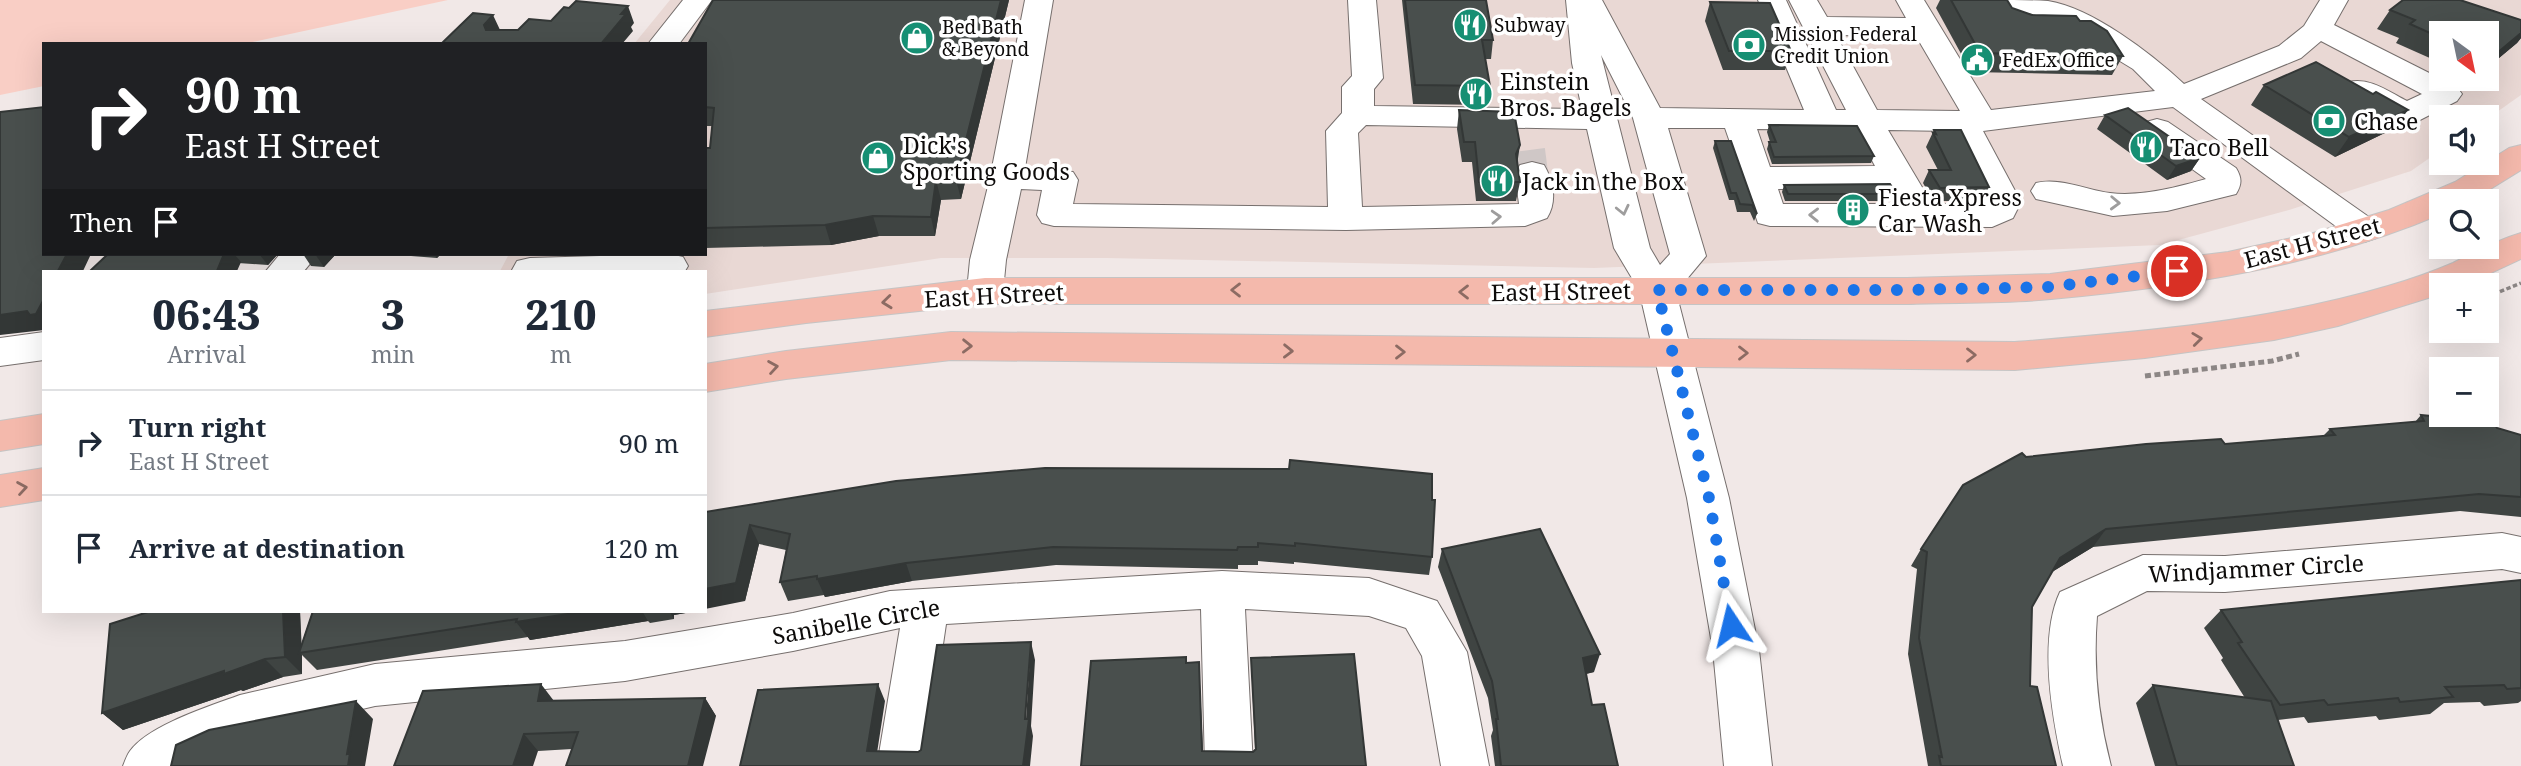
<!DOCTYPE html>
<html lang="en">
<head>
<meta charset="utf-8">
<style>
	body { margin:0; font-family:"Noto Serif",serif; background:#f2f2f3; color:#1f2937; height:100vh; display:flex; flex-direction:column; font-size:26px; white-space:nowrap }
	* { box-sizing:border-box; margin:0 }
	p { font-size:23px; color:#747a83 }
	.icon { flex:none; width:38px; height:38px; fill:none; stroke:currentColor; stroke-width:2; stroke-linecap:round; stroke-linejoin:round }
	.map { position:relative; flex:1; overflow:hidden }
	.panel { position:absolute; left:42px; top:270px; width:665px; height:343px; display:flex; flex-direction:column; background:#fff; border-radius:0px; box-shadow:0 7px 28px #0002 }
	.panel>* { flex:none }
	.hud { position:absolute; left:42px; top:42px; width:665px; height:214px; border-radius:0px; box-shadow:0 7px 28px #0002; background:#202124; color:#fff; overflow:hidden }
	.needle { width:46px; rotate:147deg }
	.buttons { position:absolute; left:2429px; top:21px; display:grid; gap:14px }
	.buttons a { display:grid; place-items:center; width:70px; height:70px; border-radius:0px; background:#fff; box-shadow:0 7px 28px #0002; font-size:35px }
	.pin { position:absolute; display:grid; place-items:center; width:60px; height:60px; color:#fff; margin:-30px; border:4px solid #fff; border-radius:50%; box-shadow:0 2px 7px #0007 }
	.me { position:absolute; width:77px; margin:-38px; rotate:350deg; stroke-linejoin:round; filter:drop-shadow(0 0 5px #0008) }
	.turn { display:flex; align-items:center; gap:24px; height:147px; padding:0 28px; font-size:32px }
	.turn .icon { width:91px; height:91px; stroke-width:2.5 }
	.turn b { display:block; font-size:49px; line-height:60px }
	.then { display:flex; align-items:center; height:66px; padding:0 28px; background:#0003; gap:14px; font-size:26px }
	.eta { display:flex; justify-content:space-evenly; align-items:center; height:119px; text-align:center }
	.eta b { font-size:42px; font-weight:800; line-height:49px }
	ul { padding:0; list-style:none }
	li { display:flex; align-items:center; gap:21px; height:105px; padding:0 28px; border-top:2px solid #e0e1e3 }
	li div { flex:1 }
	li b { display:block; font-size:26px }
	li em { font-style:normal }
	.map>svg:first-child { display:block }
	.built { fill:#e9d8d4; fill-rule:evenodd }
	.green { fill:#f9cec5 }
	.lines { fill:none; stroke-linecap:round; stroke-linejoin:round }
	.minor-tunnel { stroke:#cfc7c6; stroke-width:32; stroke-dasharray:32 17; stroke-linecap:butt }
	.minor-casing { stroke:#766f6d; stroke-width:2 }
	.major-casing { stroke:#c5c4c4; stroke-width:2 }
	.path-far1 { stroke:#8c8685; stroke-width:3.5; stroke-dasharray:4.5 2.5; stroke-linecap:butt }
	.path { stroke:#8c8685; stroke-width:5; stroke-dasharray:6 3.5; stroke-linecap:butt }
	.minor { fill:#fff; fill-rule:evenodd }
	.major { fill:#f4b9ac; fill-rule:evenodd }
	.wall { fill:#3f4442 }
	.shaded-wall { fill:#333736 }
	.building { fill:#494f4d; stroke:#333736; stroke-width:2 }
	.oneway { stroke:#9e9d9d }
	.oneway2 { stroke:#8c6b63 }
	.route { stroke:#1a73e8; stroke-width:12; stroke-dasharray:0 21.6 }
	.labels { text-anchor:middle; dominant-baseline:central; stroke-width:7; stroke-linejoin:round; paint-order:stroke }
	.far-poi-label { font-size:19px; fill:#0d0b0a; stroke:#fff; text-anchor:start }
	.poi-label { font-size:23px; fill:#0d0b0a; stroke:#fff; text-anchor:start }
	.street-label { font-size:23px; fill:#0d0b0a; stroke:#fff }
</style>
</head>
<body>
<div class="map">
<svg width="2521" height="766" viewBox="0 0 2521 766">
	<rect width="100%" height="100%" fill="#f1e8e7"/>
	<path class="built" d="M670,0h1851v95l-34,24 -46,-2v33l-30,21 -122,39 -129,35 -566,23 -487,-10h-166l-236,36v-23h-205l9,-17h196v-210h-71zM2441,33h46v46h-46z"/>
	<path class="green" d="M0,0h448l-205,44h-199v42l-44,9z"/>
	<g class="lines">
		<path class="minor-tunnel" d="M1529,150l3,23"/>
		<defs>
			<path id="minor" d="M683,0h29l-33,44h-31z
				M1025,0h28l-28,168 48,4 5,8 -5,24 255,3 -2,-76 16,-18v-26l10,-11 -4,-76h28l7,78 -9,11v17l208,3 -10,-46 -6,-63h36l58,108 144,2 -46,-110h28l50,110h10l-57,-110h28l10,17 79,1 -10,-18h28l67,110 164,-19 -22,-22 -84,-51 -51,-12 -4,-6c17,0 36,0 54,1 44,7 103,52 136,83l95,-38 25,-20 16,-26h28l-14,25 123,62 5,7 -5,7 -39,20 -11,3 -11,-3 -47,-25 -5,-7 5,-7c21,-5 40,10 58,19l15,-7 -101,-53 -20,17 -100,41 175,123 5,8 -5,8 -12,4 -12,-4 -179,-131 -190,24 38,71 -8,16 -21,9 -222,-1 -12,-3 -33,-95h-57l38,128 -30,36 53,206 30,152 13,116h-48l-11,-116 -26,-152 -48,-208 -25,-42 -27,-119 -221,-4 -8,8 4,74 157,-3 -4,-31 5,-8 12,-3 12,3c10,17 13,37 3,53l-22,8 -179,4 -292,-4 -12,-3 -5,-8 5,-25 -21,-1 -15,71 -3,31 -5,9 -13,4 -13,-4 -5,-9 3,-31 20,-82zM1836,35l80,1 44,75 -83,-1zM1601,55l32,63 37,136 -10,11 -10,-17zM1757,129l99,1 19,36 -105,1zM1888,130l63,1 35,73h-54zM1888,188l11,16h-116l-5,-15z
				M2157,119l11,3 68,46c6,10 6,16 0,26l-69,17 -54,5 -77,-17 -5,-8 5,-8c24,-6 50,7 74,10 31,4 67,-6 96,-14l-60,-43 -5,-7 5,-7z
				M280,254h38l-14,17h-38z
				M670,254l13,3 5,9 -3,5 -173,-1 5,-9 13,-3z
				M44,332v28l-44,6v-28z
				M2502,533l19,4v36l-19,-4 -277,23 -78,-1 -50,25c-4,51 1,100 14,150h-48c-11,-49 -25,-127 -3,-174l83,-37 82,1z
				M1222,571l147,7 68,23 30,51 22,114h-48l-19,-110 -16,-28 -37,-12 -124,-7 8,157h-48l-4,-157 -255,15 -21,142h-48l23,-138 -107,23 -168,30 -250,25 -129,30 -63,30h-60c2,-5 4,-11 7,-15 19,-26 80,-45 110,-56l135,-31 250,-23 168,-28 97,-22z"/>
			<path id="major" d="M2521,145v25l-50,31h-30v13c-122,52 -258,73 -390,85 -47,5 -96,3 -144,5h-922l-179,19 -101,14v-26l280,-33h922l143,-4 178,-22 82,-18 79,-24 66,-28 54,-34z
				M2521,233v26l-56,26h-24v9l-103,32 -64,14 -129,18 -130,12 -1064,-10 -165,19 -81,13v-28l81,-13 165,-19 1064,10c125,-10 252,-20 373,-56 21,-6 44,-14 65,-23 22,-11 44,-23 68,-30z
				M44,414v30l-44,7v-30z
				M44,468v32l-44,7v-32z"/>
		</defs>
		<use href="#minor" class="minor-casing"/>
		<use href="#major" class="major-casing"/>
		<path class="path-far1" d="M2487,297l34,-14"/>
		<path class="path" d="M2145,376l127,-15 27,-7"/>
		<use href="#minor" class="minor"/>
		<use href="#major" class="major"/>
	</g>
	<path class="wall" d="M1009,0l-48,199 -20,1 -6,36h-56l-48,9 -126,3v-100h5l2,-22h-7v-82z
		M1402,0h84l7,40 -2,19h-6l5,27 -3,19 -74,-1z
		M1940,0h67l5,8 20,7 48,6 43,35 -11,19 -141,-3 -35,-64z
		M2403,0h57l61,20v18l-4,5 -30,25v-35h-46v30l-45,-20 3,-5 -22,-9 13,-19z
		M1710,2l81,49 -6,19h-62l-18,-49z
		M2264,85l109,9 35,16 -15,19 -58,28 -84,-52z
		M1459,110l58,54 3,18 -4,19h-40l-4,-39h-10l-5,-33z
		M2105,115l95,43 -9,13 -24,9 -70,-51z
		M1769,125l105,31 -3,7 -99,1 -5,-15 2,-7h1l-3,-10z
		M1934,130l55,57 -7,14h-49l-10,-18 6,-13h9l-12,-23z
		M1715,141l42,73 -3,7 -4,-9h-13l-3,-12h-5l-16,-52z
		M1784,185l113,9 -3,7h-109l-3,-9z
		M108,254h170l-10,11z
		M303,254h33l-12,13 -13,-1z
		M385,254h56l-4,4z
		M2421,415l76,13 24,7v82l-61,-6 -367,36 -41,25 -20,35 -2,79 26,80h-128l-20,-112 9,-85 -6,-3 10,-17 105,-92 199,-13 98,-8 7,-7 85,-7z
		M896,481l536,76 -3,18 -135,-13v2l-36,-3v4h-20v4l-182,-4 -144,16 -87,16 -1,-2 -36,6 -8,-19 6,-32 -27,-6 -14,57 -40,-89z
		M1442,549l152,123 -8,2 6,31 26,61h-123l-4,-30 2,-6 -5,-32 -50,-131z
		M2521,580v121l-3,2 -34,3 -4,-4 -36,1 -14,11 -51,6 -3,-4 -68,7 -4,-6 -26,3 16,46h-139l-19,-63 17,-18 92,13 -24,-38 2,-2 -19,-30 17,-18z
		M151,611h149l1,35 12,-35h384l-23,4v4l-24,4 -2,-2 -118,19 -2,-3 -211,33 -15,-15v19l-19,3 -40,14 -2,-1 -118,40 -21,-17z
		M1251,658l115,108h-285l106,-103 12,-1 4,89 50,1 2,-2z
		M705,698l11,18 -144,33 -34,2 -144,15 160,-65z"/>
	<path class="shaded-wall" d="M1001,0h8l-48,199 -5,-19z
		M628,6l6,17 -3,4 2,4 -11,13h-21l20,-30z
		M493,15l8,17 -9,10 -8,-17z
		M2521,33v5l-4,5 -30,25v-5l3,-4z
		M2408,110l-15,19 -58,28 14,-20z
		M1520,145l-3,20 -1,-11z
		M2200,158l-9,13 -24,9 9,-14z
		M936,180l5,20 -6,36 -4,-19z
		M873,216l6,20 -48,9 -6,-20z
		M67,254h24l-8,17h-25z
		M224,254h10l7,8 -4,9h-20z
		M259,254h19l-10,11z
		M315,254h21l-12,13z
		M434,254h7l-4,4z
		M44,299v31l-44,5v-20z
		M750,525l9,19 -14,57 -40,8v-20z
		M2106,529l-13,18 -46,28 13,-17z
		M906,563l6,18 -87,16 -8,-18z
		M283,611h17l2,41 -3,1 3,2v19l-17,-17z
		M587,611h55l6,10 -118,19 -14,-18z
		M669,611h28l-23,4v4z
		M1031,642l4,18 -4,66 2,10 -3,30h-7z
		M1600,654l-6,18 -17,4 6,-18z
		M265,659l18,18 -40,14 -2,-1 -118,40 -21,-17 122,-42z
		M541,684l13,17h-16z
		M878,684l7,17 -10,65 -8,-15z
		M705,698l11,18 -13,50h-15z
		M356,701l17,18 -8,47h-17l-1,-12z
		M524,734l14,17 -5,15h-20z"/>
	<path class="building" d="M713,0h288l-45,180h-20l-5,37 -58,-1 -48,9 -120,3v-80h5l4,-40 -9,-1v-63h-17z
		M1405,0h81l7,40h-11l8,46 -75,-1z
		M1951,0h56l5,8 20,7 44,1 4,5h11l16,10 16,25 -143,-3z
		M2403,0h57l61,20v13l-31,26 -3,-1v-25h-46v5l-31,-14 5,-4 -25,-10z
		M576,1l52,5 -7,8h5l-25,30h-160l32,-31 20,2 -9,10 2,5h32l11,-11 22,2 13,-14 5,1z
		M1710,2l60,1 21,48h-62z
		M2316,62l57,32 3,-2 32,18 -59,27 -85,-52z
		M44,107v147h23l-9,17h-14v28l-8,15 -6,1 -3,-4 -27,4v-203z
		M2128,108l72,50 -24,8 -71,-51z
		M1459,110l55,2 6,33 -4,9 4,28h-41l-4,-40h-11z
		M1769,125l88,1 17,30 -100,1 -5,-15h7z
		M1934,130h27l28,57 -49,1 -11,-18h22l-18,-37 3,1z
		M1715,141h16l26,73 -5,-9 -12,-1 -4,-11h-5z
		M1890,184l7,10h-109l-4,-9z
		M108,254h116l-7,17h-127z
		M2421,415l72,7 4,6 24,7v62l-42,-3 -373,35 -46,29 -28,49 -2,79 7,1 19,79h-115l-2,-10 3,1 -23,-119 8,-86 -6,-3 42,-64 59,-32 4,4 120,-13 75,-5 4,5 110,-9 -5,-6 94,-8z
		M1290,460l142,14v26h3l-3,57 -137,-14v3l-37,-3v4h-20l-1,3 -184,-3 -147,16 -89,16v-3l-37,6 10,-48 -40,-9 -14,58 -31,6v-77l191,-31 149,-13 244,1z
		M1540,529l60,125 -17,4 9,47 12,-1 14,62h-117l-5,-47h2l-6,-38 -50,-132z
		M2521,580v108l-14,1 -3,-4 -59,2 8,10 -53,5 -2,-4 -70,7 -4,-5 -44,5 -42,-62 4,-1 -21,-32z
		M151,611h132l2,46 -20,2 -41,15v-3l-122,42 8,-89z
		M313,611h274l-71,11 1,-3 -218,34z
		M1031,642l-6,77h4l-6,47h-283l18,-76 120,-6 -11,67 51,1 3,-2 16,-105z
		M1354,654l12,112h-285l10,-105 95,-4v6l13,-1 3,89 51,1 3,-3 -5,-91z
		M541,684l-3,17 167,-3 -17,68h-122l12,-34 -54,2 -11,32h-119l29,-75z
		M2153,685l118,16 23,65h-117z
		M356,701l-9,53 3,-1 -2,13h-177l5,-21 33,-15z"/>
	<defs><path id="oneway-chevron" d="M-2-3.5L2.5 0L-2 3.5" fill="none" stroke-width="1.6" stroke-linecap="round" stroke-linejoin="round" transform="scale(1.75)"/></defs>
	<g class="oneway">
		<use href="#oneway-chevron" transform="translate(2115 203) rotate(2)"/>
		<use href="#oneway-chevron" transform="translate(1623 210) rotate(77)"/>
		<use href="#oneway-chevron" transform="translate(1814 215) rotate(-179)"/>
		<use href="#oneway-chevron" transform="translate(1496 217) rotate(-3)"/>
	</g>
	<g class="oneway2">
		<use href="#oneway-chevron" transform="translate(1236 290) rotate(180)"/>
		<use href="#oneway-chevron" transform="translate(1464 292) rotate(-180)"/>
		<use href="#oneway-chevron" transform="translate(887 302) rotate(174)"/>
		<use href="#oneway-chevron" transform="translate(2197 339) rotate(-7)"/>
		<use href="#oneway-chevron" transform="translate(967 346) rotate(1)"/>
		<use href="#oneway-chevron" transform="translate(1288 351) rotate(1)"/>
		<use href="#oneway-chevron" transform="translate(1400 352)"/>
		<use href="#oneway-chevron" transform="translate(1743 353)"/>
		<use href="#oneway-chevron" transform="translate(1971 355)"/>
		<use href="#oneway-chevron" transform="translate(773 367) rotate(-9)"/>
		<use href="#oneway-chevron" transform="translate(22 488) rotate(-9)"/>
	</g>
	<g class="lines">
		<path class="route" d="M1731,625l-22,-127 -52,-208h250l143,-3 127,-16"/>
	</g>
	<defs>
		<symbol id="restaurant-disc" viewBox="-11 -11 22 22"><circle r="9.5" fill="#168f73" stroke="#fff"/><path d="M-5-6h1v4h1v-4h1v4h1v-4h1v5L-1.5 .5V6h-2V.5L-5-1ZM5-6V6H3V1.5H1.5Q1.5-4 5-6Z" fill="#fff"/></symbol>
		<symbol id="shop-disc" viewBox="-11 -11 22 22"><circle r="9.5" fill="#168f73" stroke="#fff"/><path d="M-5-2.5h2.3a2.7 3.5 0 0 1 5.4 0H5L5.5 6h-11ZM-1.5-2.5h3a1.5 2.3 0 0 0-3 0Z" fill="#fff"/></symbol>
		<symbol id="bank-disc" viewBox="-11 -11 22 22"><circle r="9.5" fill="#168f73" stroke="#fff"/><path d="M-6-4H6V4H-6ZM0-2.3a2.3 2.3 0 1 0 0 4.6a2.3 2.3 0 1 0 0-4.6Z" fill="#fff"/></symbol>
		<symbol id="civic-disc" viewBox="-11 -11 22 22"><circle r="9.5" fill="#168f73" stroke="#fff"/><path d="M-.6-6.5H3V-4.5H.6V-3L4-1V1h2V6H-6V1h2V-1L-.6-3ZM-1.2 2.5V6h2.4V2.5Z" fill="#fff"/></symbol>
		<symbol id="building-disc" viewBox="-11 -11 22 22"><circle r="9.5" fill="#168f73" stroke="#fff"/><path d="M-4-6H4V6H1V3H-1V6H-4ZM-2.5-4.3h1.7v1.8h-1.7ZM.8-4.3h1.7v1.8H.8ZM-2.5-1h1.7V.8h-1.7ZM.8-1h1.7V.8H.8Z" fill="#fff"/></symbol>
	</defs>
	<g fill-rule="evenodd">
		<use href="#restaurant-disc" x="1451" y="6" width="38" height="38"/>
		<use href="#shop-disc" x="898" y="19" width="38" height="38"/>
		<use href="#bank-disc" x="1730" y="26" width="38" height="38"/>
		<use href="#civic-disc" x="1958" y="41" width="38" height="38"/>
		<use href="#restaurant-disc" x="1457" y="75" width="38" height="38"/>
		<use href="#bank-disc" x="2310" y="102" width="38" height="38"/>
		<use href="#restaurant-disc" x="2127" y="128" width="38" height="38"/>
		<use href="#shop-disc" x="859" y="139" width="38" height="38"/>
		<use href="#restaurant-disc" x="1478" y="162" width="38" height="38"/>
		<use href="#building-disc" x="1834" y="191" width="38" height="38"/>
	</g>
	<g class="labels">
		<g class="far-poi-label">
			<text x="1494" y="25">Subway</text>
			<text x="942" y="27">Bed Bath<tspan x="942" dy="22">&amp; Beyond</tspan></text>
			<text x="1774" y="34">Mission Federal<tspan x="1774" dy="22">Credit Union</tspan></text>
			<text x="2002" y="60">FedEx Office</text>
		</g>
		<g class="poi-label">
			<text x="1500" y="81">Einstein<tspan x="1500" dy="26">Bros. Bagels</tspan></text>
			<text x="2354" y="121">Chase</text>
			<text x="903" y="145">Dick's<tspan x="903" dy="26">Sporting Goods</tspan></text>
			<text x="2170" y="147">Taco Bell</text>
			<text x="1522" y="181">Jack in the Box</text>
			<text x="1878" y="197">Fiesta Xpress<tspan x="1878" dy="26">Car Wash</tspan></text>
		</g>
		<g class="street-label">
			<text transform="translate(2312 242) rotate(-15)">East H Street</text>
			<text transform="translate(1561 291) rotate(-1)">East H Street</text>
			<text transform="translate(994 295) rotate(-3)">East H Street</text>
			<text transform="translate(2256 568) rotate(-3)">Windjammer Circle</text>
			<text transform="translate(856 621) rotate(-10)">Sanibelle Circle</text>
		</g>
	</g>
</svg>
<div class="buttons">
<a><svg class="needle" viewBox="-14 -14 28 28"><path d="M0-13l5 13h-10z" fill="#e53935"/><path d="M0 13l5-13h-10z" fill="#747a83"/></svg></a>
<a><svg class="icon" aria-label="sound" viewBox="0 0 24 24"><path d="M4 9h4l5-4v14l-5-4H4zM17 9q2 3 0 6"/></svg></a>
<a><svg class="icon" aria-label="search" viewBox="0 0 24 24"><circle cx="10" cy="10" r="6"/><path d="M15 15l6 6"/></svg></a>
<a>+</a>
<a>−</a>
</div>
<div class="pin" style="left:2177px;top:271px;background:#d93025"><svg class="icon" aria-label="arrive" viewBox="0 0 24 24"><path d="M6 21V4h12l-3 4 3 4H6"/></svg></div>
<svg class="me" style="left:1731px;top:625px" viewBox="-20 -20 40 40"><path d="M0-17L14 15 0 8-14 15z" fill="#1a73e8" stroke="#fff" stroke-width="4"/></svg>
<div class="hud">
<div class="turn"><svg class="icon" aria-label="right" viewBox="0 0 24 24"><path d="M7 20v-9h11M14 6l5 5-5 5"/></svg><div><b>90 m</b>East H Street</div></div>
<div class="then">Then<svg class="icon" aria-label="arrive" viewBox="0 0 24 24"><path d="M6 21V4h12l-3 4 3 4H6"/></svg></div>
</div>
<section class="panel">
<div class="eta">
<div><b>06:43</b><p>Arrival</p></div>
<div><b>3</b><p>min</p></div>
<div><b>210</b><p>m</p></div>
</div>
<ul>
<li><svg class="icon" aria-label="right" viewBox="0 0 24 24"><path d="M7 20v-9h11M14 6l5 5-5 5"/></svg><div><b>Turn right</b><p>East H Street</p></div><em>90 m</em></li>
<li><svg class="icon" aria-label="arrive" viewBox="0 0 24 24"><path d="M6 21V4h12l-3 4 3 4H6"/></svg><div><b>Arrive at destination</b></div><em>120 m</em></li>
</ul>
</section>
</div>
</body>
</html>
